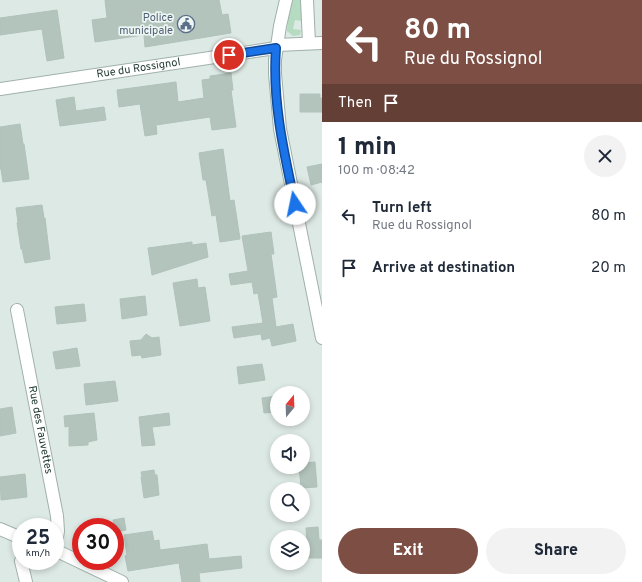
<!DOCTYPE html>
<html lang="en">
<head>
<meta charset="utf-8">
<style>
	body { margin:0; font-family:Overpass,sans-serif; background:#f2f2f3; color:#1f2937; height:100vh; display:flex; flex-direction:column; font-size:15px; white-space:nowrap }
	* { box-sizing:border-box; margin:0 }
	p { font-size:13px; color:#747a83 }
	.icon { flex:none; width:22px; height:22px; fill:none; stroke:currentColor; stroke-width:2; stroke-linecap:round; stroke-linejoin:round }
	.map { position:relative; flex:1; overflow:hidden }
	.drawer { display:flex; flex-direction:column; background:#fff; width:320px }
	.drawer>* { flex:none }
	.banner { background:#7d4f44; color:#fff; overflow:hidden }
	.needle { width:26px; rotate:19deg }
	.tools { position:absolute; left:270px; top:386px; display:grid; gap:8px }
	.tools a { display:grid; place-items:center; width:40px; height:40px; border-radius:50%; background:#fff; box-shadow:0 2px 6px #0003; font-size:20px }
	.speed { position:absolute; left:12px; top:518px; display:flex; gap:8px; font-size:20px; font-weight:700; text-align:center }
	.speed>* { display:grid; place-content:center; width:52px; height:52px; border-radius:50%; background:#fff; box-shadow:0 2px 6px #0003; line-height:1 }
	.speed small { font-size:10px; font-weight:400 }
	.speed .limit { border:6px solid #d22; background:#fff; color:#111 }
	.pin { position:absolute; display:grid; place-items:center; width:34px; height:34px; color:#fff; margin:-17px; border:2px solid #fff; border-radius:50%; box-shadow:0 1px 4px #0007 }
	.me { position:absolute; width:44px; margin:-22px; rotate:349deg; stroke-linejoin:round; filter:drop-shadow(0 0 3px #0008) }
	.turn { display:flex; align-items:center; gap:14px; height:84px; padding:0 16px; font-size:18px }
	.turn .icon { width:52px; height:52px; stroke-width:2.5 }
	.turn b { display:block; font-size:28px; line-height:34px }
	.then { display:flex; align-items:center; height:38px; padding:0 16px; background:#0003; gap:8px; font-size:15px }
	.round { display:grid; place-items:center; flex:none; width:42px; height:42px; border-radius:21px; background:#f2f2f3 }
	.summary { display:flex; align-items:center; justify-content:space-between; height:68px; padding:0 16px }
	h1 { font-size:24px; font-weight:800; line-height:30px }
	.cta { display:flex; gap:8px; margin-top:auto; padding:8px 16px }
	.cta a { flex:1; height:46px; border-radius:24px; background:#7d4f44; color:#fff; font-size:16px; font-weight:800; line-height:46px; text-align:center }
	.cta a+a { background:#f2f2f3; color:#1f2937 }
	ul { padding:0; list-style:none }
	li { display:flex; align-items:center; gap:12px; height:52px; padding:0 16px }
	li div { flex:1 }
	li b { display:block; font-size:15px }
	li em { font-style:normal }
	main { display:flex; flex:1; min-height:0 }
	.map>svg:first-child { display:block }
	.green { fill:#b5dbc0 }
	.building { fill:#b3c4bd; stroke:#b0c2bb }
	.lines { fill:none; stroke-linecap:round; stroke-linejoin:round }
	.street-casing { stroke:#a0b0ab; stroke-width:14 }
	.street { stroke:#fff; stroke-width:12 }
	.route-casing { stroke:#114b97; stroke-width:10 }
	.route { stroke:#1a73e8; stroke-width:7 }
	.labels { text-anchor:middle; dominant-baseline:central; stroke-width:3.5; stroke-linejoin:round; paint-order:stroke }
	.service-label { font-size:11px; fill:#4e5e75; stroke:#edf6f2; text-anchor:end }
	.street-label { font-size:11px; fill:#1f3832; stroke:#edf6f2 }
</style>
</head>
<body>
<main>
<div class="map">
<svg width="322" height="582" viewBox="0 0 322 582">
	<rect width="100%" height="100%" fill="#dde9e4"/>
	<path class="green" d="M293,0h9v21l-7,-1 -2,9 8,1 -1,5 -7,1 -6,-5 1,-11z"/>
	<path class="building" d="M105,0h114l3,15 6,-1 3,19 -86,14 -1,-12 -49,7 -3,-22 15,-2z
		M57,10l7,48 -17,3 -5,-32 -42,6v-17z
		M231,73l2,17h-2l5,37 -24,3 -2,-13 -54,8 1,9 -12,2 -5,-32 -21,3 -2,-17 59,-8 2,20 26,-4 -2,-18 8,-1v-3z
		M300,94h20v4h2v14h-22z
		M74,97l2,14 28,-4 2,13 -46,6 -4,-26z
		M20,124l3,20h1l5,35 -26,3 -2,-13h-1v-42z
		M223,149l7,52 4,-1 6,39 -20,3 -4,-27 -4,1 -6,-36h-3l-4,-27z
		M322,164v18l-11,3 -4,-18z
		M42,205l2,13h1l5,41 -25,4 -3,-14h-1l-4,-26 1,-1 -2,-14z
		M271,232l3,22h-3l6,43 -5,1 4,29 17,-3 3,17 -24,5 -2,-8 -8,2 -1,-6 -27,4 -2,-11 31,-4 -5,-30 -4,1 -2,-12 -21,3 -2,-11 19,-3 -6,-35z
		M192,242v3l14,-2 2,14 -56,18 -4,-27z
		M197,279l1,9 7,-1 5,34 -30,5 -7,-43z
		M145,296l2,19 -25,4 -2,-20z
		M84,304l2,17 -29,3 -2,-17z
		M146,334l6,4 7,-1 2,18 -19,3 -1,-3 -9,1 -2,-15 11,-1z
		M77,348l3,18 -24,3 -3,-17z
		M262,364l3,16 -26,4 -2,-17z
		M115,381l3,20 -32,4 -2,-21z
		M277,396v16l-13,1 -2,-15z
		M12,407l4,26 -16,3v-27z
		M94,413l3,27 -9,2v3l-19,1v-20l-4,1 -1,-11z
		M169,413l1,12 -18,2 3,18 -13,1 -3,-29z
		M315,462l2,25 -16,1 -2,-21h4v-4z
		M154,470l1,5h2l2,20 -15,3 -3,-21h1l-1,-5z
		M25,474l2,23 -26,3 -1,-23z
		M124,518l2,12 -11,2 -2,-12z
		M318,527l1,13h3v18h-14l-2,-30z
		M152,531l2,10 5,-1 1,10 47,-6 2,15 32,-3 1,12 -43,5 1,9h-18l-3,-19 -51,8 -3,-15 2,-1 -3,-20z"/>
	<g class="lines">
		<defs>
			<g id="street">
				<path d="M286,0l-6,26 -5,34v14l5,55 42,209"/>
				<path d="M307,0l2,43"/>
				<path d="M277,45l45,-2"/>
				<path id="s1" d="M0,89l276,-41"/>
				<path id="s2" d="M17,310l40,206 1,15 -3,19"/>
				<path d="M0,529l21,9"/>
				<path d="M55,550l67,32"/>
				<path d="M21,561l5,21"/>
			</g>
		</defs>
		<use href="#street" class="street-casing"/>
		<use href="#street" class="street"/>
	</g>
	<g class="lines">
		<defs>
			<path id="route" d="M229,55l47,-7c-4,53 8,105 19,156"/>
		</defs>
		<use href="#route" class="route-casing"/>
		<use href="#route" class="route"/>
	</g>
	<defs>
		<symbol id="civic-ring" viewBox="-11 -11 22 22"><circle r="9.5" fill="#edf6f2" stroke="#5c6f8a" stroke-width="1.5"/><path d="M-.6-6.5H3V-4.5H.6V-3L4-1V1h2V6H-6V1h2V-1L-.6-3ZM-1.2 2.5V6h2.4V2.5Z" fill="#5c6f8a"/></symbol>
	</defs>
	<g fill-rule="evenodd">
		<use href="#civic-ring" x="176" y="14" width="20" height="20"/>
	</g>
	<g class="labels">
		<g class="service-label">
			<text x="173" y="18">Police<tspan x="173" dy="13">municipale</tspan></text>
		</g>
		<g class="street-label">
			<text stroke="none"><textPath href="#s1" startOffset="140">Rue du Rossignol</textPath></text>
			<text stroke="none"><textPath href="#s2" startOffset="122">Rue des Fauvettes</textPath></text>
		</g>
	</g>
</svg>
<div class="tools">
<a><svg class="needle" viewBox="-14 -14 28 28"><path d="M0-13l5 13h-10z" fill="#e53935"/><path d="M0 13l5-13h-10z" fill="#747a83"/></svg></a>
<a><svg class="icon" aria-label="sound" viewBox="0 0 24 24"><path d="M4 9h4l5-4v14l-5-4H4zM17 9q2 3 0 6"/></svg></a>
<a><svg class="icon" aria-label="search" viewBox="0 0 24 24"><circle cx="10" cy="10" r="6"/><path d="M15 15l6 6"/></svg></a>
<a><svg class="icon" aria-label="layers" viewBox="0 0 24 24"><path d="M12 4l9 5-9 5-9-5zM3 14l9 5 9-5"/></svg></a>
</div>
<div class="speed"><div>25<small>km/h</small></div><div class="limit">30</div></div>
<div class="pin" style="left:229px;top:55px;background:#d93025"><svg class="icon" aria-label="arrive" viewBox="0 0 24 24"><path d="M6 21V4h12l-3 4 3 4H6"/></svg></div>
<svg class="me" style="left:295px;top:204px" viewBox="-20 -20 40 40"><circle r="19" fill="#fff"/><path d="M0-13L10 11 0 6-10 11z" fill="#1a73e8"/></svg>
</div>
<section class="drawer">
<div class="banner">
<div class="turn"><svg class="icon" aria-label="left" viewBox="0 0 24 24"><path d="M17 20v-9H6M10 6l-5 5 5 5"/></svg><div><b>80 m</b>Rue du Rossignol</div></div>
<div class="then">Then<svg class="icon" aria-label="arrive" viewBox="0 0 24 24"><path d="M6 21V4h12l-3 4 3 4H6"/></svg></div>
</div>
<div class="summary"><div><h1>1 min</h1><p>100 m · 08:42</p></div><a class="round"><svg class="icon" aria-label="close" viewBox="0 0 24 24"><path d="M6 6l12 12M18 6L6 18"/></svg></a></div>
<ul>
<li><svg class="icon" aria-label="left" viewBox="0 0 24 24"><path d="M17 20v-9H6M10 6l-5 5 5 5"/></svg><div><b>Turn left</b><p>Rue du Rossignol</p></div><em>80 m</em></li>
<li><svg class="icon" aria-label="arrive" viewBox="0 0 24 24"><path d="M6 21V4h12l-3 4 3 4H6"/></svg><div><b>Arrive at destination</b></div><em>20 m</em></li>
</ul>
<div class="cta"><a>Exit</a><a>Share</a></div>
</section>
</main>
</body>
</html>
